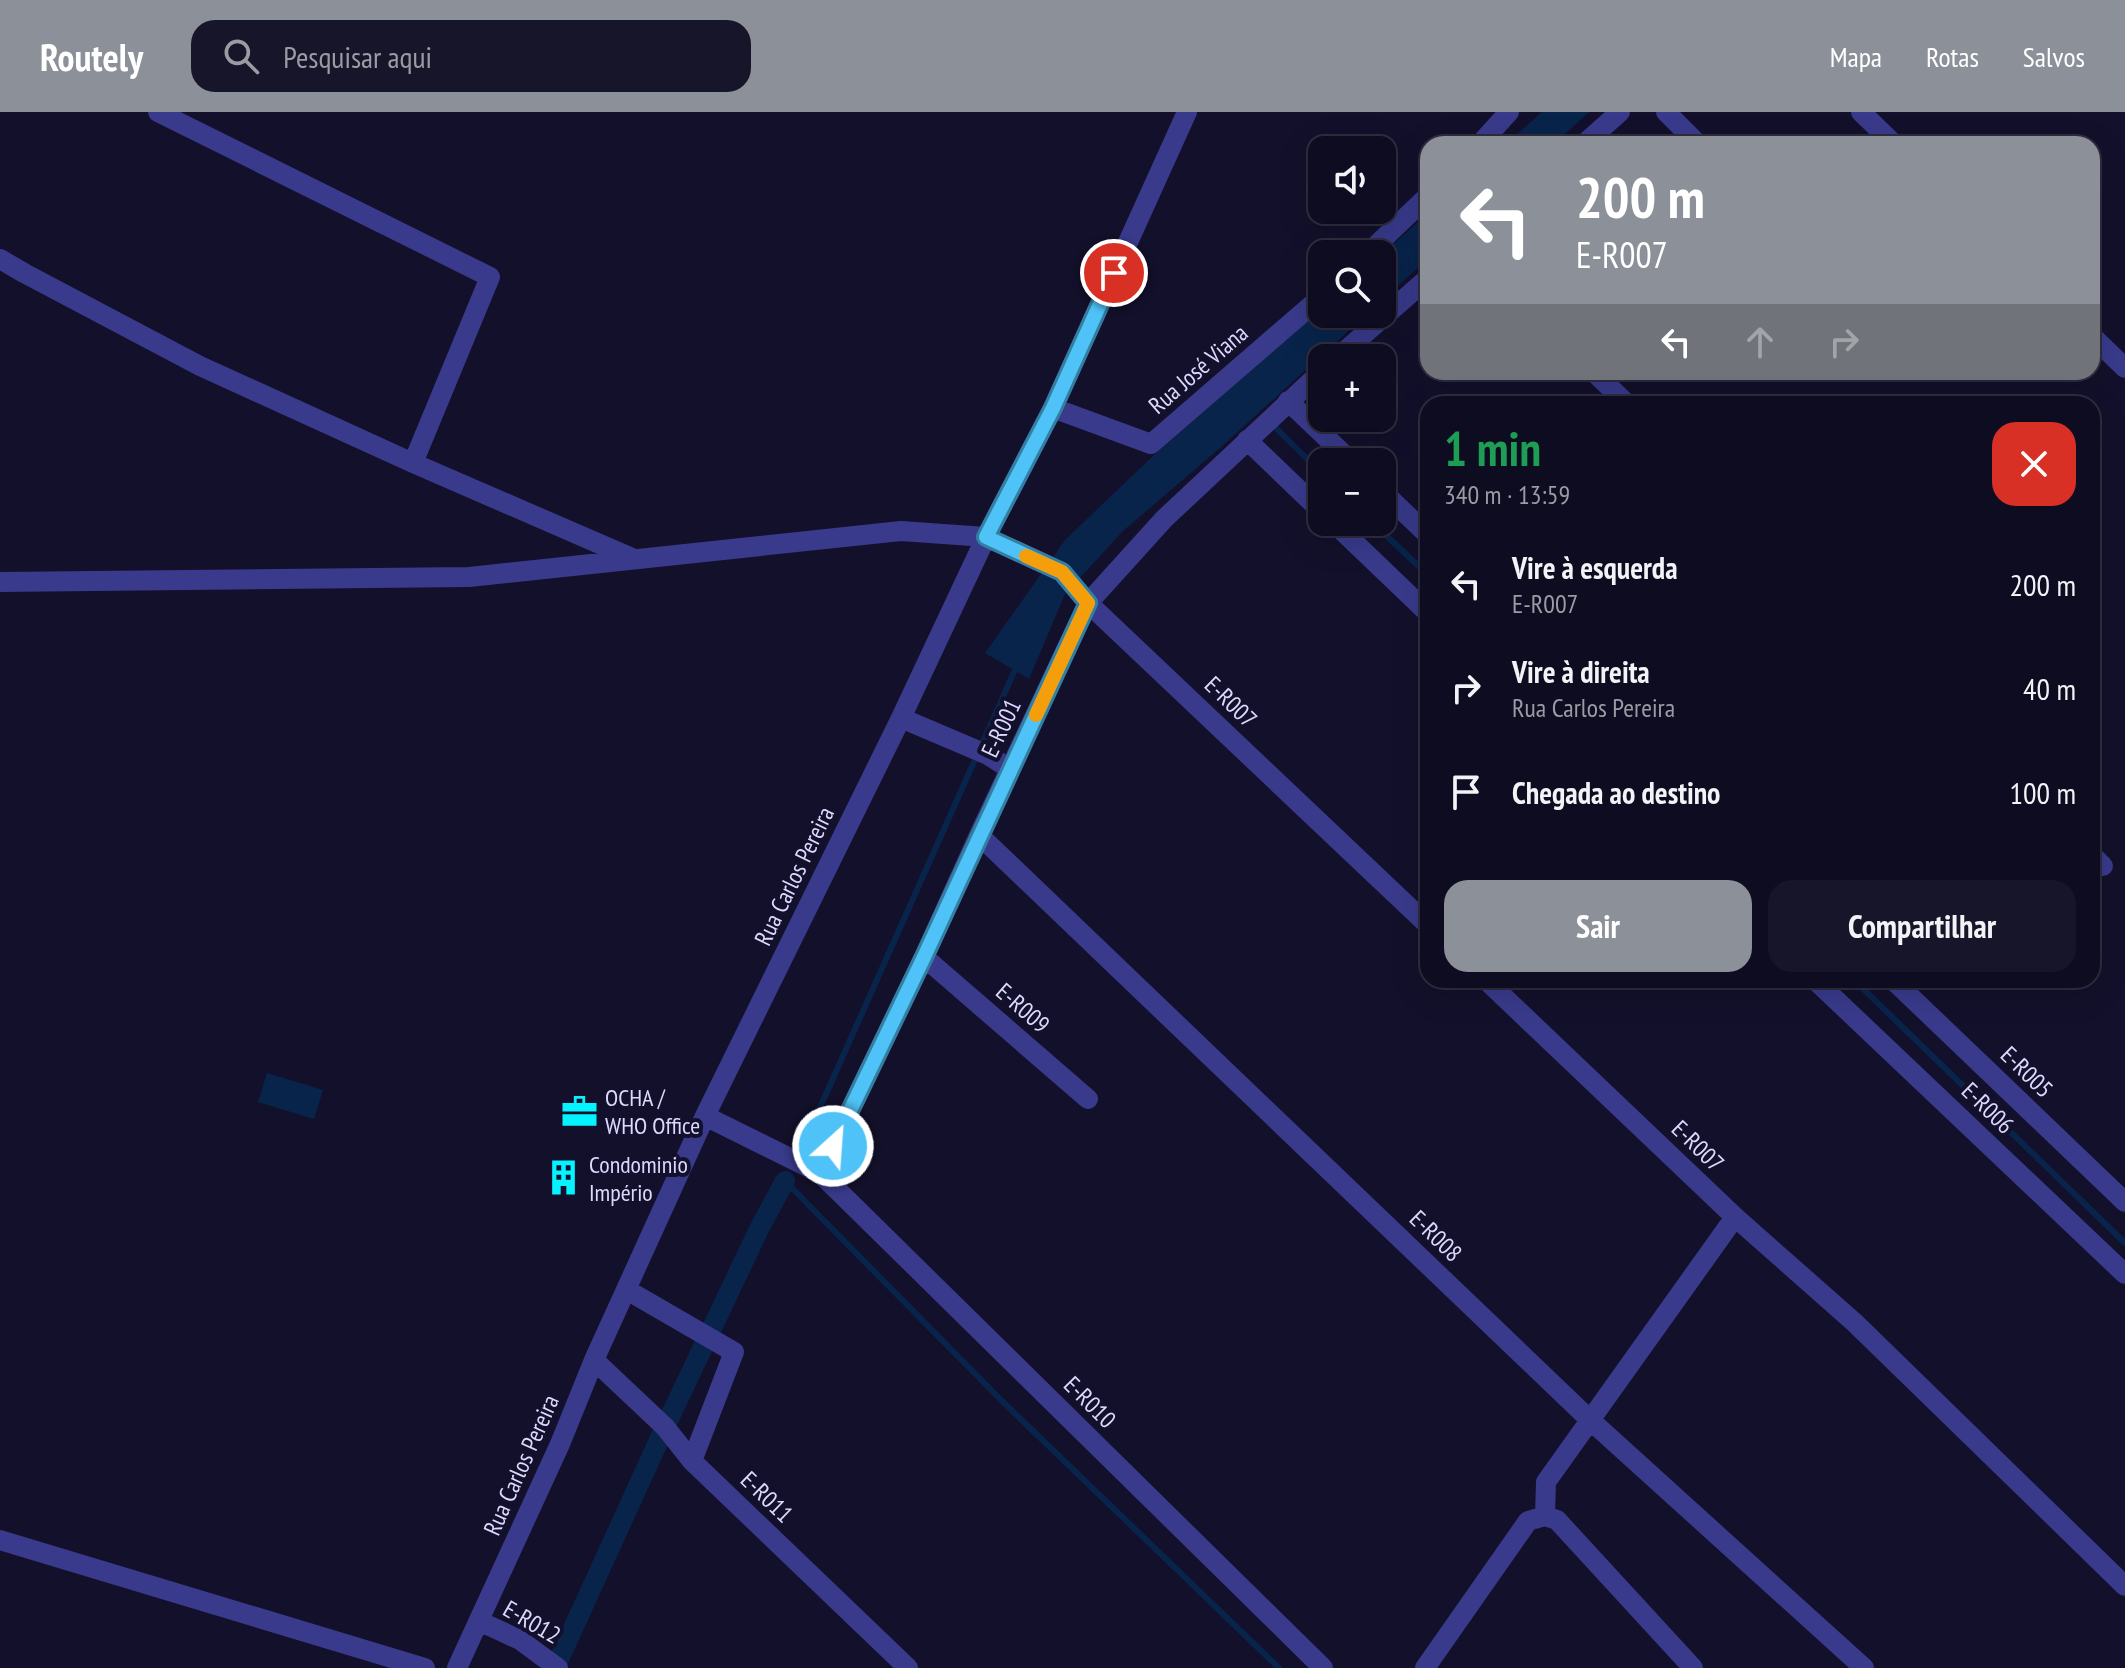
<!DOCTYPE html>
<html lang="pt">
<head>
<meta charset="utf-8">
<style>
	body { margin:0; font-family:"PT Sans Narrow",sans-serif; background:#171529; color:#f1f3f6; height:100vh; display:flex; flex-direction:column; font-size:30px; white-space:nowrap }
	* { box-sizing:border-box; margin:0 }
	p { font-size:26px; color:#9b9ba5 }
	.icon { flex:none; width:44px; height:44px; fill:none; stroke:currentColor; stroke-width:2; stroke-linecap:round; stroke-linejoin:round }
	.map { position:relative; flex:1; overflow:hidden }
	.side { position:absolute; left:1420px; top:284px; width:680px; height:592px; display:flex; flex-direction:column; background:#0e0c20; border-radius:24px; box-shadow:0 8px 32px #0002,0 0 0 2px #2e2c3e }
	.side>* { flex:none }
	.banner { position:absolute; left:1420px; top:24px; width:680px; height:244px; border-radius:24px; box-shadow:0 8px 32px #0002,0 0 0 2px #2e2c3e; background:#8c9099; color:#fff; overflow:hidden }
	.tools { position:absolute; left:1308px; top:24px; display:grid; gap:16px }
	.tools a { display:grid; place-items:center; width:88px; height:88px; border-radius:16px; background:#0e0c20; box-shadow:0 8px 32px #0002,0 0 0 2px #2e2c3e; font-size:40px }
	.pin { position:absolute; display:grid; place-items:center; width:68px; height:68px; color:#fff; margin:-34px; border:4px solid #fff; border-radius:50%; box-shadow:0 2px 8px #0007 }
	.me { position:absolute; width:88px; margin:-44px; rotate:26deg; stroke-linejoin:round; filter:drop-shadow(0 0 6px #0008) }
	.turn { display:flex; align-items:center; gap:28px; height:168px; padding:0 24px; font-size:36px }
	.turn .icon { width:104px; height:104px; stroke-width:2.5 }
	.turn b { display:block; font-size:56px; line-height:68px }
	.lanes { display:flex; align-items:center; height:76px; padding:0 24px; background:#0003; justify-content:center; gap:40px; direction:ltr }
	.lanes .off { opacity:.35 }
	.round { display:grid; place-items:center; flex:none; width:84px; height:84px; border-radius:24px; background:#171529 }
	.head { display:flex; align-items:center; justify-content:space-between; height:136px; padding:0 24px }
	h1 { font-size:48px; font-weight:700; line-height:60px; color:#1e9e55 }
	.button { display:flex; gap:16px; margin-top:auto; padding:16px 24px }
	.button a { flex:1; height:92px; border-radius:24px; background:#8c9099; color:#fff; font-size:32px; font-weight:700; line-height:92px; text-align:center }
	.button a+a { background:#171529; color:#f1f3f6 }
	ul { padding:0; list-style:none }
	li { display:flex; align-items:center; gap:24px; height:104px; padding:0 24px }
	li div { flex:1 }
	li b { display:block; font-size:30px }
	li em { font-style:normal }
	header { display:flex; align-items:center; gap:48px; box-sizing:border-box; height:112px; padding:0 40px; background:#8c9099; color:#fff }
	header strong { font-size:38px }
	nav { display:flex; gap:44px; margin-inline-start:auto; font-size:28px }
	.search { width:560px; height:72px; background:#171529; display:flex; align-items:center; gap:20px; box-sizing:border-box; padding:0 28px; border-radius:24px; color:#9b9ba5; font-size:30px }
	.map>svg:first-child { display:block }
	.water { fill:#09244b }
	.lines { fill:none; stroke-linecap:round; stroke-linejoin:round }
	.stream { stroke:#09244b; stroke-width:6 }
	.canal { stroke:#09244b; stroke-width:20 }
	.minor { stroke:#393a8b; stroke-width:20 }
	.route-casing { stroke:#337fa1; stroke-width:20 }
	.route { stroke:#4fc3f7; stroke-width:14 }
	.slow { stroke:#f59e0b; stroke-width:14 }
	.labels { text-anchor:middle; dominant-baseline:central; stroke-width:8; stroke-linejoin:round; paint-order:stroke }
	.street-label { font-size:24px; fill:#dcd9ff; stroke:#13102b }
	.poi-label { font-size:24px; fill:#dcd9ff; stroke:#13102b; text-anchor:start }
</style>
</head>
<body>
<header>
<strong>Routely</strong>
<div class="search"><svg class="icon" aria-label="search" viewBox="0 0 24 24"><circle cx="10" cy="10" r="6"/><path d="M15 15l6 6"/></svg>Pesquisar aqui</div>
<nav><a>Mapa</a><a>Rotas</a><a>Salvos</a></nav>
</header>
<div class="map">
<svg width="2125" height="1556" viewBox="0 0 2125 1556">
	<rect width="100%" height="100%" fill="#13102b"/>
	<path class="water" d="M1542,0h47l-35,32h-48z
		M1428,101v46l-46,41v-46z
		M1322,195v7h45l-147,134 -97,83 -58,63 -36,85 -44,-26 80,-113 90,-86z
		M267,961l56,17 -9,29 -56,-17z"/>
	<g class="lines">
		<path class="stream" d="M1271,311l51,51
			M1372,410l56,53
			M1854,868l271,263
			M806,1027l212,-476
			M785,1069l216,219 278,268"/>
		<path class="canal" d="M555,1556l110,-241 95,-200 25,-46"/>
		<path class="minor" d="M158,0l332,165 -77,186
			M1666,0l32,32
			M1861,0l33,32
			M1480,32l29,-32
			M1584,32l36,-32
			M1367,142l61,-58
			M0,147l24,14 176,93 213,97 219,95
			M2092,224l33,32
			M1337,246l91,-80
			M1594,260l33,32
			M1288,289l64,61
			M1053,296l98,36 171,-148
			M1247,328l75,72
			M1382,379l46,44
			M1333,410l95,91
			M0,470l469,-5 432,-46 85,6 76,35 26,31 340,322
			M901,606l87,37 22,14
			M979,723l610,584 275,249
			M2092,743l11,11
			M924,845l164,142
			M1486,868l249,237 120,106 270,263
			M1815,868l310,294
			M1893,868l232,222
			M705,1004l115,57 503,495
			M820,1061l104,-216 55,-122 109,-232 76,-84 158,-148
			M627,1178l107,62 -42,109
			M594,1248l71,67 27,34 216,207
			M1545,1404l1,-34 189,-265
			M0,1428l425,128
			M479,1509l41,19 38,28
			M457,1556l103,-224 34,-84 111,-244 196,-398 85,-181 67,-129 134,-296
			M1425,1556l103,-147 17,-5 12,4 136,148"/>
	</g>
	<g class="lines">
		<defs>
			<path id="route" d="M833,1034l91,-189 164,-354 -26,-31 -76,-35 67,-129 61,-135"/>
		</defs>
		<use href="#route" class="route-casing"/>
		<use href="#route" class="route"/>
		<path class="slow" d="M1026,444l36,16 26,31 -52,112"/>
	</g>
	<defs>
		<symbol id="office-bare" viewBox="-9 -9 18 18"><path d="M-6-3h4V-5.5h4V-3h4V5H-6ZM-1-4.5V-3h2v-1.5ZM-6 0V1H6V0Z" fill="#05f3ff" stroke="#13102b" stroke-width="2.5" paint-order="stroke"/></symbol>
		<symbol id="building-bare" viewBox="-9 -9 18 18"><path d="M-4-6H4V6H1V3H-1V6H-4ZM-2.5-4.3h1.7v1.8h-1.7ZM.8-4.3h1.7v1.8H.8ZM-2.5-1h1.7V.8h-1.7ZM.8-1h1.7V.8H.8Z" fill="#05f3ff" stroke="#13102b" stroke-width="2.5" paint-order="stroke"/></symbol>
	</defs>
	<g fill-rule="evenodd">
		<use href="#office-bare" x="554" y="974" width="51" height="51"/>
		<use href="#building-bare" x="538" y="1040" width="51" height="51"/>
	</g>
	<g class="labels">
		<g class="street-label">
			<text transform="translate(1198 257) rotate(-41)">Rua José Viana</text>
			<text transform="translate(1231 590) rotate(44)">E-R007</text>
			<text transform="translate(1001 616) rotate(-65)">E-R001</text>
			<text transform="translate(794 764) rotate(-64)">Rua Carlos Pereira</text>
			<text transform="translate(1023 896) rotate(41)">E-R009</text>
			<text transform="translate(2027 960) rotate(44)">E-R005</text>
			<text transform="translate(1988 996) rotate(44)">E-R006</text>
			<text transform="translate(1698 1034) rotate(44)">E-R007</text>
			<text transform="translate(1436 1124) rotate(44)">E-R008</text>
			<text transform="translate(1090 1290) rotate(45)">E-R010</text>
			<text transform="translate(521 1353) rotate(-66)">Rua Carlos Pereira</text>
			<text transform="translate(767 1385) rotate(44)">E-R011</text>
			<text transform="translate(532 1510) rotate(30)">E-R012</text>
		</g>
		<g class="poi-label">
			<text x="605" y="985">OCHA /<tspan x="605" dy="28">WHO Office</tspan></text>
			<text x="589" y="1052">Condominio<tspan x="589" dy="28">Império</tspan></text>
		</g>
	</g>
</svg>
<div class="tools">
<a><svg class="icon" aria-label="sound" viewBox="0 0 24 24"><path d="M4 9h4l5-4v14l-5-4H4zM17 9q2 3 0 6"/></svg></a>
<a><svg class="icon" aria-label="search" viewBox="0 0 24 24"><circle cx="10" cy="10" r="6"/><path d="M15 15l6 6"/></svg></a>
<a>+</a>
<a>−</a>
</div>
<div class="pin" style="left:1114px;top:161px;background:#d93025"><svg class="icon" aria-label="arrive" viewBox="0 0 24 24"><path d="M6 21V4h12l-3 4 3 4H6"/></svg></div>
<svg class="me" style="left:833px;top:1034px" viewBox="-20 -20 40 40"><circle r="17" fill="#4fc3f7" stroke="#fff" stroke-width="3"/><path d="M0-11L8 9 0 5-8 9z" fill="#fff"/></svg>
<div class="banner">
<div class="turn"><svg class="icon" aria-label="left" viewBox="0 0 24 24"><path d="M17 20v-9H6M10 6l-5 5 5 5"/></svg><div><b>200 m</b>E-R007</div></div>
<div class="lanes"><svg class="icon" aria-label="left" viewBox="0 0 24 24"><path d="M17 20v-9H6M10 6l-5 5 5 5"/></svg><svg class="icon off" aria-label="ahead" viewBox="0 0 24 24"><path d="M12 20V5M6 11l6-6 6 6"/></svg><svg class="icon off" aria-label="right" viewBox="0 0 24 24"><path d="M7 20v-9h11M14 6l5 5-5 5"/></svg></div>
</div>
<section class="side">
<div class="head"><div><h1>1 min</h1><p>340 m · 13:59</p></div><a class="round" style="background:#d93025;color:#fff"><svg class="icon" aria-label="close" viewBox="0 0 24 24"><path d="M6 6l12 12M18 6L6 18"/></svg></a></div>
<ul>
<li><svg class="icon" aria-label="left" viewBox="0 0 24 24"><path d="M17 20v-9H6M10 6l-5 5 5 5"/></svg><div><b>Vire à esquerda</b><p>E-R007</p></div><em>200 m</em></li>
<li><svg class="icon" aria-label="right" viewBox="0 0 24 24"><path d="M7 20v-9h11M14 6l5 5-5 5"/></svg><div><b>Vire à direita</b><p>Rua Carlos Pereira</p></div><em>40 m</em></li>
<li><svg class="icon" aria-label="arrive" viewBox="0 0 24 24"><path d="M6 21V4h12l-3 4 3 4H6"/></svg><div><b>Chegada ao destino</b></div><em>100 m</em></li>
</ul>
<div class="button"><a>Sair</a><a>Compartilhar</a></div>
</section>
</div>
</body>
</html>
